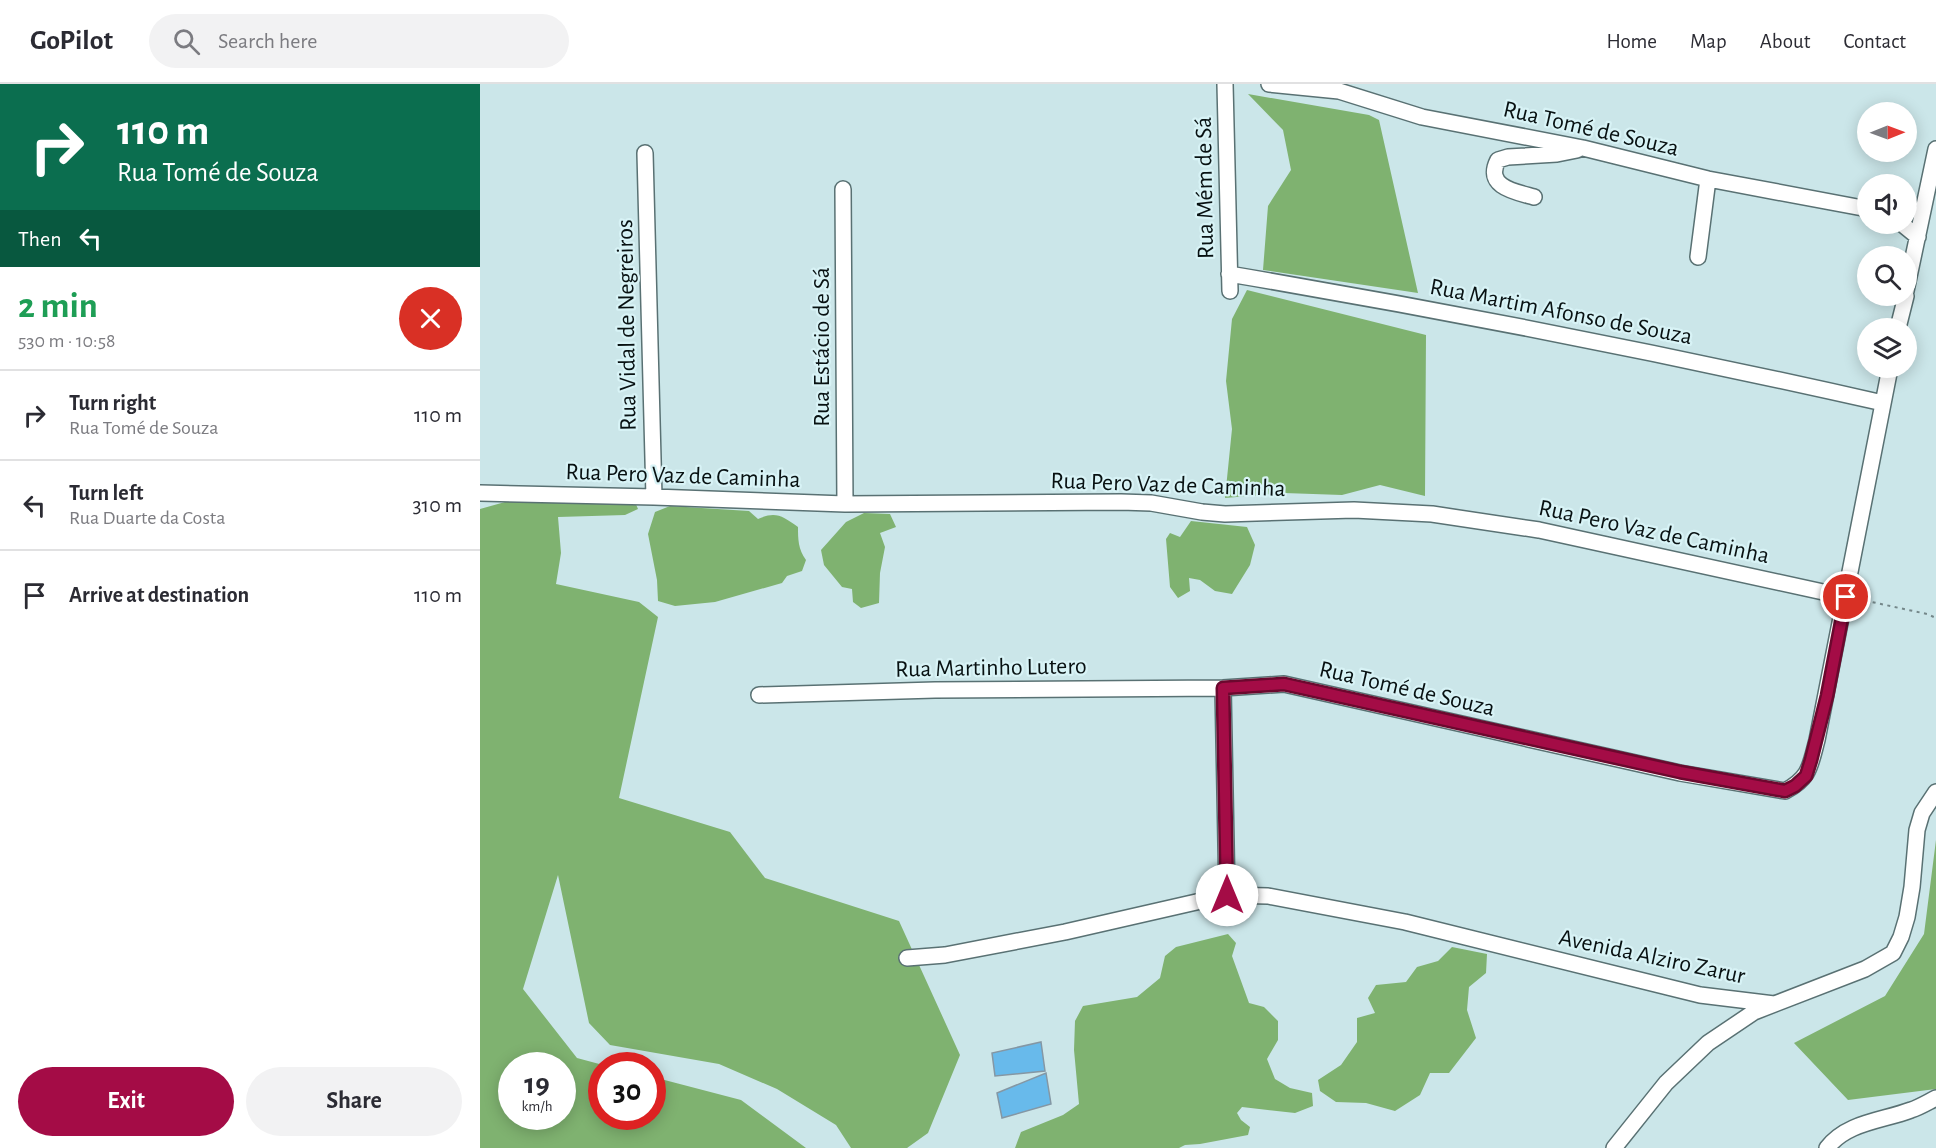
<!DOCTYPE html>
<html lang="en">
<head>
<meta charset="utf-8">
<style>
	body { margin:0; font-family:"Alegreya Sans",sans-serif; background:#f2f2f3; color:#2b2b33; height:100vh; display:flex; flex-direction:column; font-size:22px; white-space:nowrap }
	* { box-sizing:border-box; margin:0 }
	p { font-size:20px; color:#7c7c81 }
	.icon { flex:none; width:33px; height:33px; fill:none; stroke:currentColor; stroke-width:2; stroke-linecap:round; stroke-linejoin:round }
	.map { position:relative; flex:1; overflow:hidden }
	.panel { display:flex; flex-direction:column; background:#fff; width:480px }
	.panel>* { flex:none }
	.guide { background:#0b6e4f; color:#fff; overflow:hidden }
	.needle { width:39px; rotate:89deg }
	.tools { position:absolute; left:1377px; top:18px; display:grid; gap:12px }
	.tools a { display:grid; place-items:center; width:60px; height:60px; border-radius:50%; background:#fff; box-shadow:0 3px 15px #0003; font-size:30px }
	.speed { position:absolute; left:18px; top:968px; display:flex; gap:12px; font-size:30px; font-weight:700; text-align:center }
	.speed>* { display:grid; place-content:center; width:78px; height:78px; border-radius:50%; background:#fff; box-shadow:0 3px 15px #0003; line-height:1 }
	.speed small { font-size:15px; font-weight:400 }
	.speed .limit { border:9px solid #d22; background:#fff; color:#111 }
	.pin { position:absolute; display:grid; place-items:center; width:51px; height:51px; color:#fff; margin:-26px; border:3px solid #fff; border-radius:50%; box-shadow:0 2px 6px #0007 }
	.me { position:absolute; width:66px; margin:-33px; rotate:0deg; stroke-linejoin:round; filter:drop-shadow(0 0 4px #0008) }
	.turn { display:flex; align-items:center; gap:21px; height:126px; padding:0 18px; font-size:27px }
	.turn .icon { width:78px; height:78px; stroke-width:2.5 }
	.turn b { display:block; font-size:42px; line-height:51px }
	.then { display:flex; align-items:center; height:57px; padding:0 18px; background:#0003; gap:12px; font-size:22px }
	.round { display:grid; place-items:center; flex:none; width:63px; height:63px; border-radius:32px; background:#f2f2f3 }
	.headline { display:flex; align-items:center; justify-content:space-between; height:102px; padding:0 18px }
	h1 { font-size:36px; font-weight:700; line-height:45px; color:#1e9e55 }
	.action { display:flex; gap:12px; margin-top:auto; padding:12px 18px }
	.action a { flex:1; height:69px; border-radius:36px; background:#a40c46; color:#fff; font-size:24px; font-weight:700; line-height:69px; text-align:center }
	.action a+a { background:#f2f2f3; color:#2b2b33 }
	ul { padding:0; list-style:none }
	li { display:flex; align-items:center; gap:18px; height:90px; padding:0 18px; border-top:2px solid #e1e1e2 }
	li div { flex:1 }
	li b { display:block; font-size:22px }
	li em { font-style:normal }
	header { display:flex; align-items:center; gap:36px; box-sizing:border-box; height:84px; padding:0 30px; background:#fff; border-bottom:2px solid #e1e1e2 }
	header strong { font-size:28px }
	nav { display:flex; gap:33px; margin-inline-start:auto; font-size:21px }
	.search { width:420px; height:54px; background:#f2f2f3; display:flex; align-items:center; gap:15px; box-sizing:border-box; padding:0 21px; border-radius:33px; color:#7c7c81; font-size:22px }
	main { display:flex; flex:1; min-height:0 }
	.map>svg:first-child { display:block }
	.forest { fill:#7fb270; fill-rule:evenodd }
	.building { fill:#68baeb; stroke:#8497a4; stroke-width:1.5 }
	.lines { fill:none; stroke-linecap:round; stroke-linejoin:round }
	.minor-casing { stroke:#597173; stroke-width:18 }
	.path { stroke:#748789; stroke-width:2; stroke-dasharray:3 4.5; stroke-linecap:butt }
	.minor { stroke:#fff; stroke-width:15 }
	.route-casing { stroke:#6b082e; stroke-width:15 }
	.route { stroke:#a40c46; stroke-width:10 }
	.labels { text-anchor:middle; dominant-baseline:central; stroke-width:4.5; stroke-linejoin:round; paint-order:stroke }
	.street-label { font-size:24px; fill:#081112; stroke:#d8f3f6 }
</style>
</head>
<body>
<header>
<strong>GoPilot</strong>
<div class="search"><svg class="icon" aria-label="search" viewBox="0 0 24 24"><circle cx="10" cy="10" r="6"/><path d="M15 15l6 6"/></svg>Search here</div>
<nav><a>Home</a><a>Map</a><a>About</a><a>Contact</a></nav>
</header>
<main>
<section class="panel">
<div class="guide">
<div class="turn"><svg class="icon" aria-label="right" viewBox="0 0 24 24"><path d="M7 20v-9h11M14 6l5 5-5 5"/></svg><div><b>110 m</b>Rua Tomé de Souza</div></div>
<div class="then">Then<svg class="icon" aria-label="left" viewBox="0 0 24 24"><path d="M17 20v-9H6M10 6l-5 5 5 5"/></svg></div>
</div>
<div class="headline"><div><h1>2 min</h1><p>530 m · 10:58</p></div><a class="round" style="background:#d93025;color:#fff"><svg class="icon" aria-label="close" viewBox="0 0 24 24"><path d="M6 6l12 12M18 6L6 18"/></svg></a></div>
<ul>
<li><svg class="icon" aria-label="right" viewBox="0 0 24 24"><path d="M7 20v-9h11M14 6l5 5-5 5"/></svg><div><b>Turn right</b><p>Rua Tomé de Souza</p></div><em>110 m</em></li>
<li><svg class="icon" aria-label="left" viewBox="0 0 24 24"><path d="M17 20v-9H6M10 6l-5 5 5 5"/></svg><div><b>Turn left</b><p>Rua Duarte da Costa</p></div><em>310 m</em></li>
<li><svg class="icon" aria-label="arrive" viewBox="0 0 24 24"><path d="M6 21V4h12l-3 4 3 4H6"/></svg><div><b>Arrive at destination</b></div><em>110 m</em></li>
</ul>
<div class="action"><a>Exit</a><a>Share</a></div>
</section>
<div class="map">
<svg width="1456" height="1064" viewBox="0 0 1456 1064">
	<rect width="100%" height="100%" fill="#cbe6e9"/>
	<path class="forest" d="M768,10l121,21 10,5 39,173 -155,-23 5,-64 23,-36 -8,-40z
		M767,206l179,45 -1,161 -45,-11 -38,10 -58,-2 -59,5 7,-69 -6,-48 6,-62z
		M25,418h130l3,7 -13,6 -67,2 3,36 -5,31 83,18 19,15 -39,181 111,34 35,46 134,43 61,134 -32,78 -21,15h-56l-15,-23 -59,-36 -58,-25 -109,-19 -21,-22 -31,-148 -35,114 54,69 26,7h-1v51h50l1,-39 88,23 65,48h-326v-639zM32,981h50v51h-50z
		M190,422l79,5 9,8c18,-8 24,-3 40,8 0,12 0,22 8,33l-4,11 -15,5 -5,7 -67,19 -40,4 -17,-5 -1,-21 -9,-46 7,-22z
		M384,429l26,1 6,13 -16,6 5,14 -5,26 -1,30 -18,5 -8,-6 -1,-13 -10,-2 -18,-22 -3,-15 25,-28z
		M711,437l56,6 8,18 -5,20 -18,29 -17,-3 -15,-11 -11,-2 1,13 -12,7 -8,-11 -4,-48 4,-6 10,4z
		M1456,756v249l-88,11 -54,-57 91,-47 39,-62z
		M748,850l8,9 -4,13 17,47 15,4 14,14v19l-11,19 8,20 15,9 22,5 1,13 -18,7 -53,-6 -5,6 4,7 9,7 -2,8 -48,9 -15,1 -6,3h-164l6,-16 42,-17 16,-11 -5,-54 1,-29 8,-15 54,-9 23,-19 5,-22 11,-9z
		M972,863l35,7 -1,19 -17,14 -2,23 9,28 -27,35h-19l-10,22 -25,16 -29,-8 -30,-1 -16,-11 -2,-11 23,-15 16,-23v-24l18,-5 -7,-15 8,-13 30,-3 11,-15 21,-6z"/>
	<path class="building" d="M561,958l4,29 -50,5 -3,-23z
		M566,989l5,31 -49,14 -5,-25z"/>
	<g class="lines">
		<defs>
			<path id="minor" d="M745,0l5,207
				M789,0l70,7 83,26 161,31 125,31 160,30
				M165,69l9,344
				M363,105l2,315
				M1054,113c-18,-5 -50,-10 -36,-37l10,-3 49,-3 20,-4
				M1422,140l16,13
				M1218,173l10,-78
				M749,190c219,37 437,80 654,129
				M1426,207l30,-142
				M1418,244l8,-32
				M0,409l174,4 191,7 276,-2 30,1 51,9 23,2 129,-4 78,4 107,16 307,67
				M743,604l4,207
				M279,611l176,-5 288,-2 61,-4 396,89 105,18c25,-13 25,-25 32,-51l73,-372
				M427,874l38,-3 120,-23 162,-37 41,1 137,26 295,73 74,9
				M1134,1064l52,-65 42,-40 46,-31 111,-43 28,-16 8,-16 6,-20 5,-30 5,-57 5,-17 14,-21
				M1347,1064c20,-26 55,-27 84,-38 9,-3 17,-8 25,-12"/>
		</defs>
		<use href="#minor" class="minor-casing"/>
		<path class="path" d="M1378,515l69,15 9,4"/>
		<use href="#minor" class="minor"/>
	</g>
	<g class="lines">
		<defs>
			<path id="route" d="M747,811l-4,-207 61,-4 396,88 105,19 10,-5 11,-10 5,-16 16,-64 19,-99"/>
		</defs>
		<use href="#route" class="route-casing"/>
		<use href="#route" class="route"/>
	</g>
	<g class="labels">
		<g class="street-label">
			<text transform="translate(1111 45) rotate(13)">Rua Tomé de Souza</text>
			<text transform="translate(725 104) rotate(-91)">Rua Mém de Sá</text>
			<text transform="translate(1081 228) rotate(11)">Rua Martim Afonso de Souza</text>
			<text transform="translate(147 241) rotate(-91)">Rua Vidal de Negreiros</text>
			<text transform="translate(342 263) rotate(-90)">Rua Estácio de Sá</text>
			<text transform="translate(203 392) rotate(2)">Rua Pero Vaz de Caminha</text>
			<text transform="translate(688 401) rotate(2)">Rua Pero Vaz de Caminha</text>
			<text transform="translate(1174 448) rotate(12)">Rua Pero Vaz de Caminha</text>
			<text transform="translate(511 584) rotate(-1)">Rua Martinho Lutero</text>
			<text transform="translate(927 605) rotate(13)">Rua Tomé de Souza</text>
			<text transform="translate(1172 873) rotate(12)">Avenida Alziro Zarur</text>
		</g>
	</g>
</svg>
<div class="tools">
<a><svg class="needle" viewBox="-14 -14 28 28"><path d="M0-13l5 13h-10z" fill="#e53935"/><path d="M0 13l5-13h-10z" fill="#7c7c81"/></svg></a>
<a><svg class="icon" aria-label="sound" viewBox="0 0 24 24"><path d="M4 9h4l5-4v14l-5-4H4zM17 9q2 3 0 6"/></svg></a>
<a><svg class="icon" aria-label="search" viewBox="0 0 24 24"><circle cx="10" cy="10" r="6"/><path d="M15 15l6 6"/></svg></a>
<a><svg class="icon" aria-label="layers" viewBox="0 0 24 24"><path d="M12 4l9 5-9 5-9-5zM3 14l9 5 9-5"/></svg></a>
</div>
<div class="speed"><div>19<small>km/h</small></div><div class="limit">30</div></div>
<div class="pin" style="left:1366px;top:513px;background:#d93025"><svg class="icon" aria-label="arrive" viewBox="0 0 24 24"><path d="M6 21V4h12l-3 4 3 4H6"/></svg></div>
<svg class="me" style="left:747px;top:811px" viewBox="-20 -20 40 40"><circle r="19" fill="#fff"/><path d="M0-13L10 11 0 6-10 11z" fill="#a40c46"/></svg>
</div>
</main>
</body>
</html>
